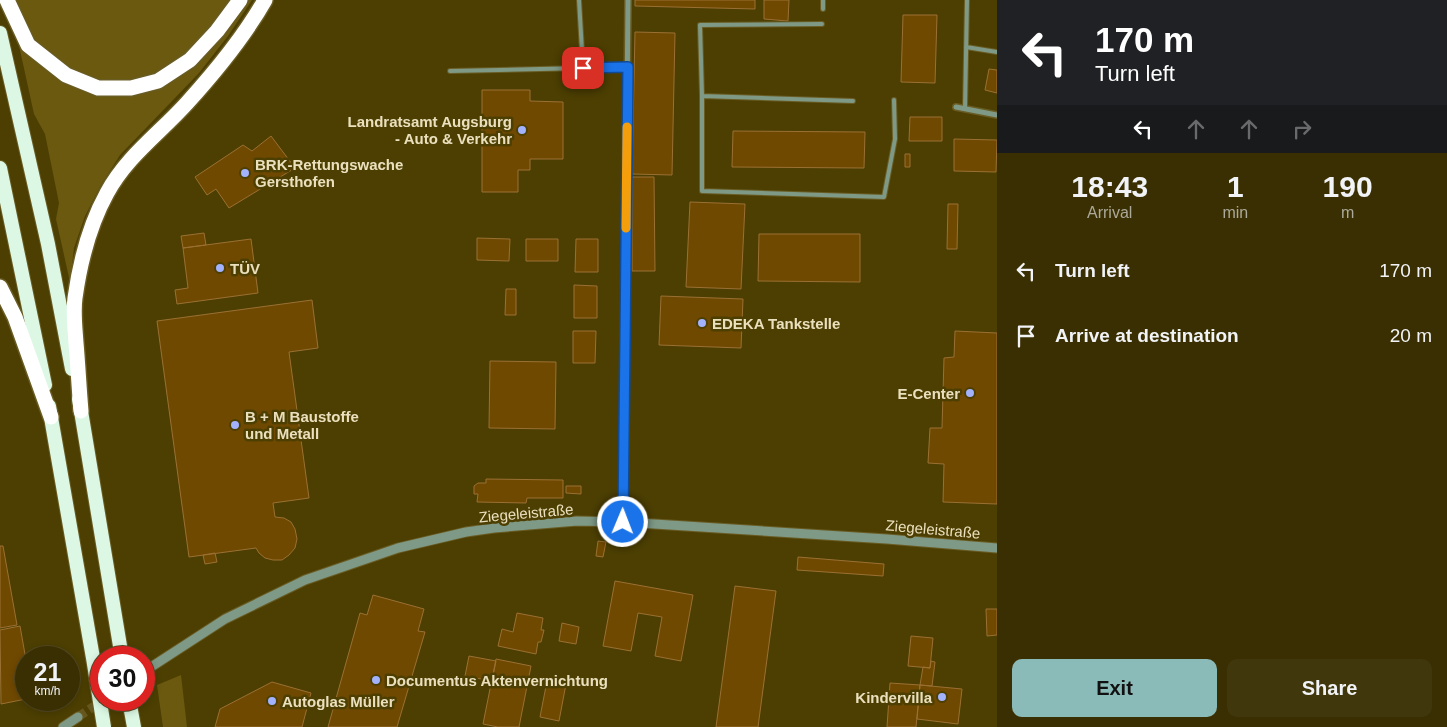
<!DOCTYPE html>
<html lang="en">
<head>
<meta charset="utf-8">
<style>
	body { margin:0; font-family:Helvetica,sans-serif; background:#41370c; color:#f1f3f6; height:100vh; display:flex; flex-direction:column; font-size:19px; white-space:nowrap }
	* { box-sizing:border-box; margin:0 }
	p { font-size:16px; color:#aba999 }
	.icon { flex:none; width:28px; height:28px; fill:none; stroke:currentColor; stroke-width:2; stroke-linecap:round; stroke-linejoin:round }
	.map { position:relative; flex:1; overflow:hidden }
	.drawer { display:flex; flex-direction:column; background:#3a2f02; width:450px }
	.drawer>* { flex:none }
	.top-card { background:#202124; color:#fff; overflow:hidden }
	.speed { position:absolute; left:15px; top:646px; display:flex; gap:10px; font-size:25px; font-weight:700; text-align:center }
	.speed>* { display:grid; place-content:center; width:65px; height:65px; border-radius:50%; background:#3a2f02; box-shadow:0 2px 8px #0003,0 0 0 1px #544a24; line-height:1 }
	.speed small { font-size:12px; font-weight:400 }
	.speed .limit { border:8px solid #d22; background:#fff; color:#111 }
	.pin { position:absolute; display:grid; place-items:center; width:42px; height:42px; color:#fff; margin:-21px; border-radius:10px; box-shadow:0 2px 8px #0006 }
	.me { position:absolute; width:55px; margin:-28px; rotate:1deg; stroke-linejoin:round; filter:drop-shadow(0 0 4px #0008) }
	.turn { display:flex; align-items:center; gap:18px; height:105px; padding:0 15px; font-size:22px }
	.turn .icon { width:65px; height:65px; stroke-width:2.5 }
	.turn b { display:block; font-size:35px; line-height:42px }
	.lanes { display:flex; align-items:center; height:48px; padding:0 15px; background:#0003; justify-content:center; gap:25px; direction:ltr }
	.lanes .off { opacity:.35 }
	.eta { display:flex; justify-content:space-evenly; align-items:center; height:85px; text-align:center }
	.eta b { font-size:30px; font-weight:700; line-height:35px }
	.primary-button { display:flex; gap:10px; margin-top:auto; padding:10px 15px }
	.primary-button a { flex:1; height:58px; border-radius:10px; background:#8bbbb9; color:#111; font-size:20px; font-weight:700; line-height:58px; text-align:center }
	.primary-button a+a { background:#41370c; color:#f1f3f6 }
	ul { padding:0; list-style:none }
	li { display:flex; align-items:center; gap:15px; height:65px; padding:0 15px }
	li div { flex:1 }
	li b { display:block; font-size:19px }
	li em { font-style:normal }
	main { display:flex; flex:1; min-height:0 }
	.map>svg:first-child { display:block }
	.grass { fill:#6a590f }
	.building { fill:#704900; stroke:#9a7034 }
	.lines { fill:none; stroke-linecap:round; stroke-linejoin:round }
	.tertiary-tunnel { stroke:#65571e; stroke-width:9; stroke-dasharray:9 4.5; stroke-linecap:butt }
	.service-casing { stroke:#695c24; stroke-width:6 }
	.minor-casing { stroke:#695c24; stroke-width:8 }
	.tertiary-casing { stroke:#695c24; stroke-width:11 }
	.trunk-casing { stroke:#695c24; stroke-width:16 }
	.motorway-casing { stroke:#695c24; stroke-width:18 }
	.service { stroke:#7e9986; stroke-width:4 }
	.minor { stroke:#7e9986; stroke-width:5 }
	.tertiary { stroke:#7e9986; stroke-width:9 }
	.trunk { stroke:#dcf8e4; stroke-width:14 }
	.motorway { stroke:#fff; stroke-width:15 }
	.trunk-bridge-casing { stroke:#695c24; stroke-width:16; stroke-linecap:butt }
	.trunk-bridge { stroke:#dcf8e4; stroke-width:14 }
	.route-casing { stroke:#114b97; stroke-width:12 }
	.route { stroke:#1a73e8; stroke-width:9 }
	.slow { stroke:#f59e0b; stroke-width:9 }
	.poi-dot { fill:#a2b2fd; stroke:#4d3f02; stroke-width:2 }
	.labels { text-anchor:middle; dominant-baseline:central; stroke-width:5; stroke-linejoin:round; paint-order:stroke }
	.poi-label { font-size:15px; font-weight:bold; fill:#eae0be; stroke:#4d3f02; text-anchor:start }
	.street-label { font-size:15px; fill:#eae0be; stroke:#4d3f02 }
</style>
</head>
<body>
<main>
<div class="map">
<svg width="997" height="727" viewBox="0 0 997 727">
	<rect width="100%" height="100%" fill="#4d3f02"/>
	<path class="grass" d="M9,0h243l-24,36 -29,37 -79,82 -20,32 -15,29 -11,32 -4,34 -14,-63 3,-16 -14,-69 -11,-20z
		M181,675l6,52h-24l-6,-42z"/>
	<path class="building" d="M635,0h120v9l-120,-3z
		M764,0h25l-1,21 -24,-2z
		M903,15h34l-2,68 -34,-1z
		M635,32l40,1 -3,142 -40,-1z
		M989,69l8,1v23l-12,-3z
		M482,90h48v11l33,1v57h-33v11h-12v22h-36z
		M910,117h32v24h-33z
		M733,131l132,1 -1,36 -132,-1z
		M271,136l24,32 -66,40 -13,-19 -9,6 -12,-18 48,-32 9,6z
		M954,139l43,1 -1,32 -42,-1z
		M905,154h5v13h-5z
		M632,177h22l1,94h-23z
		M690,202l55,2 -4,85 -55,-2z
		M948,204h10l-1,45h-10z
		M204,233l2,12 -23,3 -2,-12z
		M759,234h101v48l-102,-1z
		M477,238l33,1 -1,22 -32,-1z
		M251,239l7,54 -81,11 -2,-14 13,-2 -5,-40z
		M526,239h32v22h-32z
		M576,239h22v33h-23z
		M574,285l23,1v32h-23z
		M506,289h10v26h-11z
		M661,296l82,3 -2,49 -82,-3z
		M312,300l6,48 -29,4 20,146 -36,5 2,14 9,1 7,4 4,7 2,10 -2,9 -6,7 -7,5h-9l-8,-2 -6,-5 -3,-5 -67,9 -32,-236z
		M573,331h23l-1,32h-22z
		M955,331l42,2v171l-54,-2 1,-38 -16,-1 2,-35h12l2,-70 10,-1z
		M490,361l66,1 -1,67 -66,-1z
		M486,479l77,1v18h-36l-1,5 -49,-1 1,-8h-4v-8l4,-3h8z
		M566,486h15v8l-15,-1z
		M598,541l8,1 -3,15 -7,-1z
		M0,546h3l14,79 -17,3z
		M215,553l2,9 -12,2 -2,-9z
		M798,557l86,7 -1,12 -86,-6z
		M615,581l78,14 -12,66 -26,-5 7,-39 -24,-4 -7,38 -28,-5z
		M735,586l41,5 -18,136h-42z
		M373,595l51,14 -6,22 7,1 -28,95h-69l32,-114 7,2z
		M986,609h11v26l-10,1z
		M517,613l26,5 -2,12h3l-3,12h-3l-2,12 -38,-8 4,-17 11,3z
		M562,623l17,4 -3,17 -17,-3z
		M20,626l6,34v39l-25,5 -1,-74z
		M911,636l22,2 -3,30 -22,-2z
		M469,656l27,5 -4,20 -27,-5z
		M496,659l35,7 -12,61h-21l-15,-3z
		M931,661l4,1 -3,24 -12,-1 3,-18 7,1z
		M547,681l19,3 -7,37 -19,-4z
		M272,682l39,11 -9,34h-87l5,-18z
		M890,683l30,2 -4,42h-29z
		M920,685l42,4 -4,35 -41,-5z"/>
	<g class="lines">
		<path class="tertiary-tunnel" d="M78,717l25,-17"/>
		<defs>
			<path id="service" d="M579,0l4,68 45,-1
				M823,9v-9
				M966,47l31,5
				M450,71l133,-3
				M702,96l-2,-71 122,-1
				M853,101l-151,-5v95l182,6 11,-58 -1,-39
				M965,108l2,-108"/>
			<path id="minor" d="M956,107l41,8
				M623,522l5,-522"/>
			<path id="tertiary" d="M148,669l77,-50 80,-39 93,-32 68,-16 28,-4 83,-7 46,1 264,17 110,9
				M63,727l15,-10"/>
			<path id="trunk" d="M0,33l48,211 24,125
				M0,168l45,217
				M79,399l43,259
				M49,406l44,252
				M129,700l5,27"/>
			<path id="motorway" d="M7,0l21,45 38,30 32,13h33l27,-7 32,-21 27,-29 23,-31
				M0,287l15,30 36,100
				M81,411c-2,-23 -3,-45 -5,-68 -1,-15 -3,-31 -1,-45 5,-36 15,-74 32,-105 20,-37 53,-60 80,-90 29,-32 57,-66 78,-103"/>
		</defs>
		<use href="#service" class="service-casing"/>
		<use href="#minor" class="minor-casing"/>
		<use href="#tertiary" class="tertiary-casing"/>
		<use href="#trunk" class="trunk-casing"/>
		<use href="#motorway" class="motorway-casing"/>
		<use href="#service" class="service"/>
		<use href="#minor" class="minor"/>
		<use href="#tertiary" class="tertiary"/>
		<use href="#trunk" class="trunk"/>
		<use href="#motorway" class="motorway"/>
		<defs>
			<path id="trunk-bridge" d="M93,658l11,69"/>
		</defs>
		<use href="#trunk-bridge" class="trunk-bridge-casing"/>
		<use href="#trunk-bridge" class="trunk-bridge"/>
	</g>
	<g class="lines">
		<defs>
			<path id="route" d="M583,68l45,-1 -5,455"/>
		</defs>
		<use href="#route" class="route-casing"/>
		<use href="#route" class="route"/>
		<path class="slow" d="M626,228l1,-101"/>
	</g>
	<g class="poi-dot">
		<circle cx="522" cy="130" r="5"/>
		<circle cx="245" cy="173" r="5"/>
		<circle cx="220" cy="268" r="5"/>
		<circle cx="702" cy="323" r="5"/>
		<circle cx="970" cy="393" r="5"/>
		<circle cx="235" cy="425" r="5"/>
		<circle cx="376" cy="680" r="5"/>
		<circle cx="942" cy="697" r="5"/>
		<circle cx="272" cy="701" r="5"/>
	</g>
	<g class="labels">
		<g class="poi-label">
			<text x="512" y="121" text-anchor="end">Landratsamt Augsburg<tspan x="512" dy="17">- Auto &amp; Verkehr</tspan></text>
			<text x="255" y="164">BRK-Rettungswache<tspan x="255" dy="17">Gersthofen</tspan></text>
			<text x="230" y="268">TÜV</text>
			<text x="712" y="323">EDEKA Tankstelle</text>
			<text x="960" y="393" text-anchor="end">E-Center</text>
			<text x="245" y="416">B + M Baustoffe<tspan x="245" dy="17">und Metall</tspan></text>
			<text x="386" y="680">Documentus Aktenvernichtung</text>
			<text x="932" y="697" text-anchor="end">Kindervilla</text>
			<text x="282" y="701">Autoglas Müller</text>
		</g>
		<g class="street-label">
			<text transform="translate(526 513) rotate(-5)">Ziegeleistraße</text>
			<text transform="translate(933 529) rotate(5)">Ziegeleistraße</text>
		</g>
	</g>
</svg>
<div class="speed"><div>21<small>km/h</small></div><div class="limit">30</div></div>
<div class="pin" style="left:583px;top:68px;background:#d93025"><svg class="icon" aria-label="arrive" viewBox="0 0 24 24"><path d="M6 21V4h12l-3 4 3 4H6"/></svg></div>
<svg class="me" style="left:623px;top:522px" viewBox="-20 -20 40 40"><circle r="17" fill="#1a73e8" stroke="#fff" stroke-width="3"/><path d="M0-11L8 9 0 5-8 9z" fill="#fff"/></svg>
</div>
<section class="drawer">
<div class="top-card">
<div class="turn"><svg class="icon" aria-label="left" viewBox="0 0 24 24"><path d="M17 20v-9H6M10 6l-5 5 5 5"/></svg><div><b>170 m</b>Turn left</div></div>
<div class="lanes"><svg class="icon" aria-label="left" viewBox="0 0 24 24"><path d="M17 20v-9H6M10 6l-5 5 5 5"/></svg><svg class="icon off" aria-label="ahead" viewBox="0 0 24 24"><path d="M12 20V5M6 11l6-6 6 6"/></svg><svg class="icon off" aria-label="ahead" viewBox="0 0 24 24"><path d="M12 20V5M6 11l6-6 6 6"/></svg><svg class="icon off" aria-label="right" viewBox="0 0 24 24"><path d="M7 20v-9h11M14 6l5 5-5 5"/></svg></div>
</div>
<div class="eta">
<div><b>18:43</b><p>Arrival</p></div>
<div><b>1</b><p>min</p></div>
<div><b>190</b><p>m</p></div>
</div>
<ul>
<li><svg class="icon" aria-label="left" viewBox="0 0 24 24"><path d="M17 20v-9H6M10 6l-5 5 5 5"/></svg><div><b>Turn left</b></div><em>170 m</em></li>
<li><svg class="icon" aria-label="arrive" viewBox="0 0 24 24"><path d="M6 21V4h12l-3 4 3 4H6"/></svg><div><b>Arrive at destination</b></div><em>20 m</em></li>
</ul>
<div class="primary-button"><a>Exit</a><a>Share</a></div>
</section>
</main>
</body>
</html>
